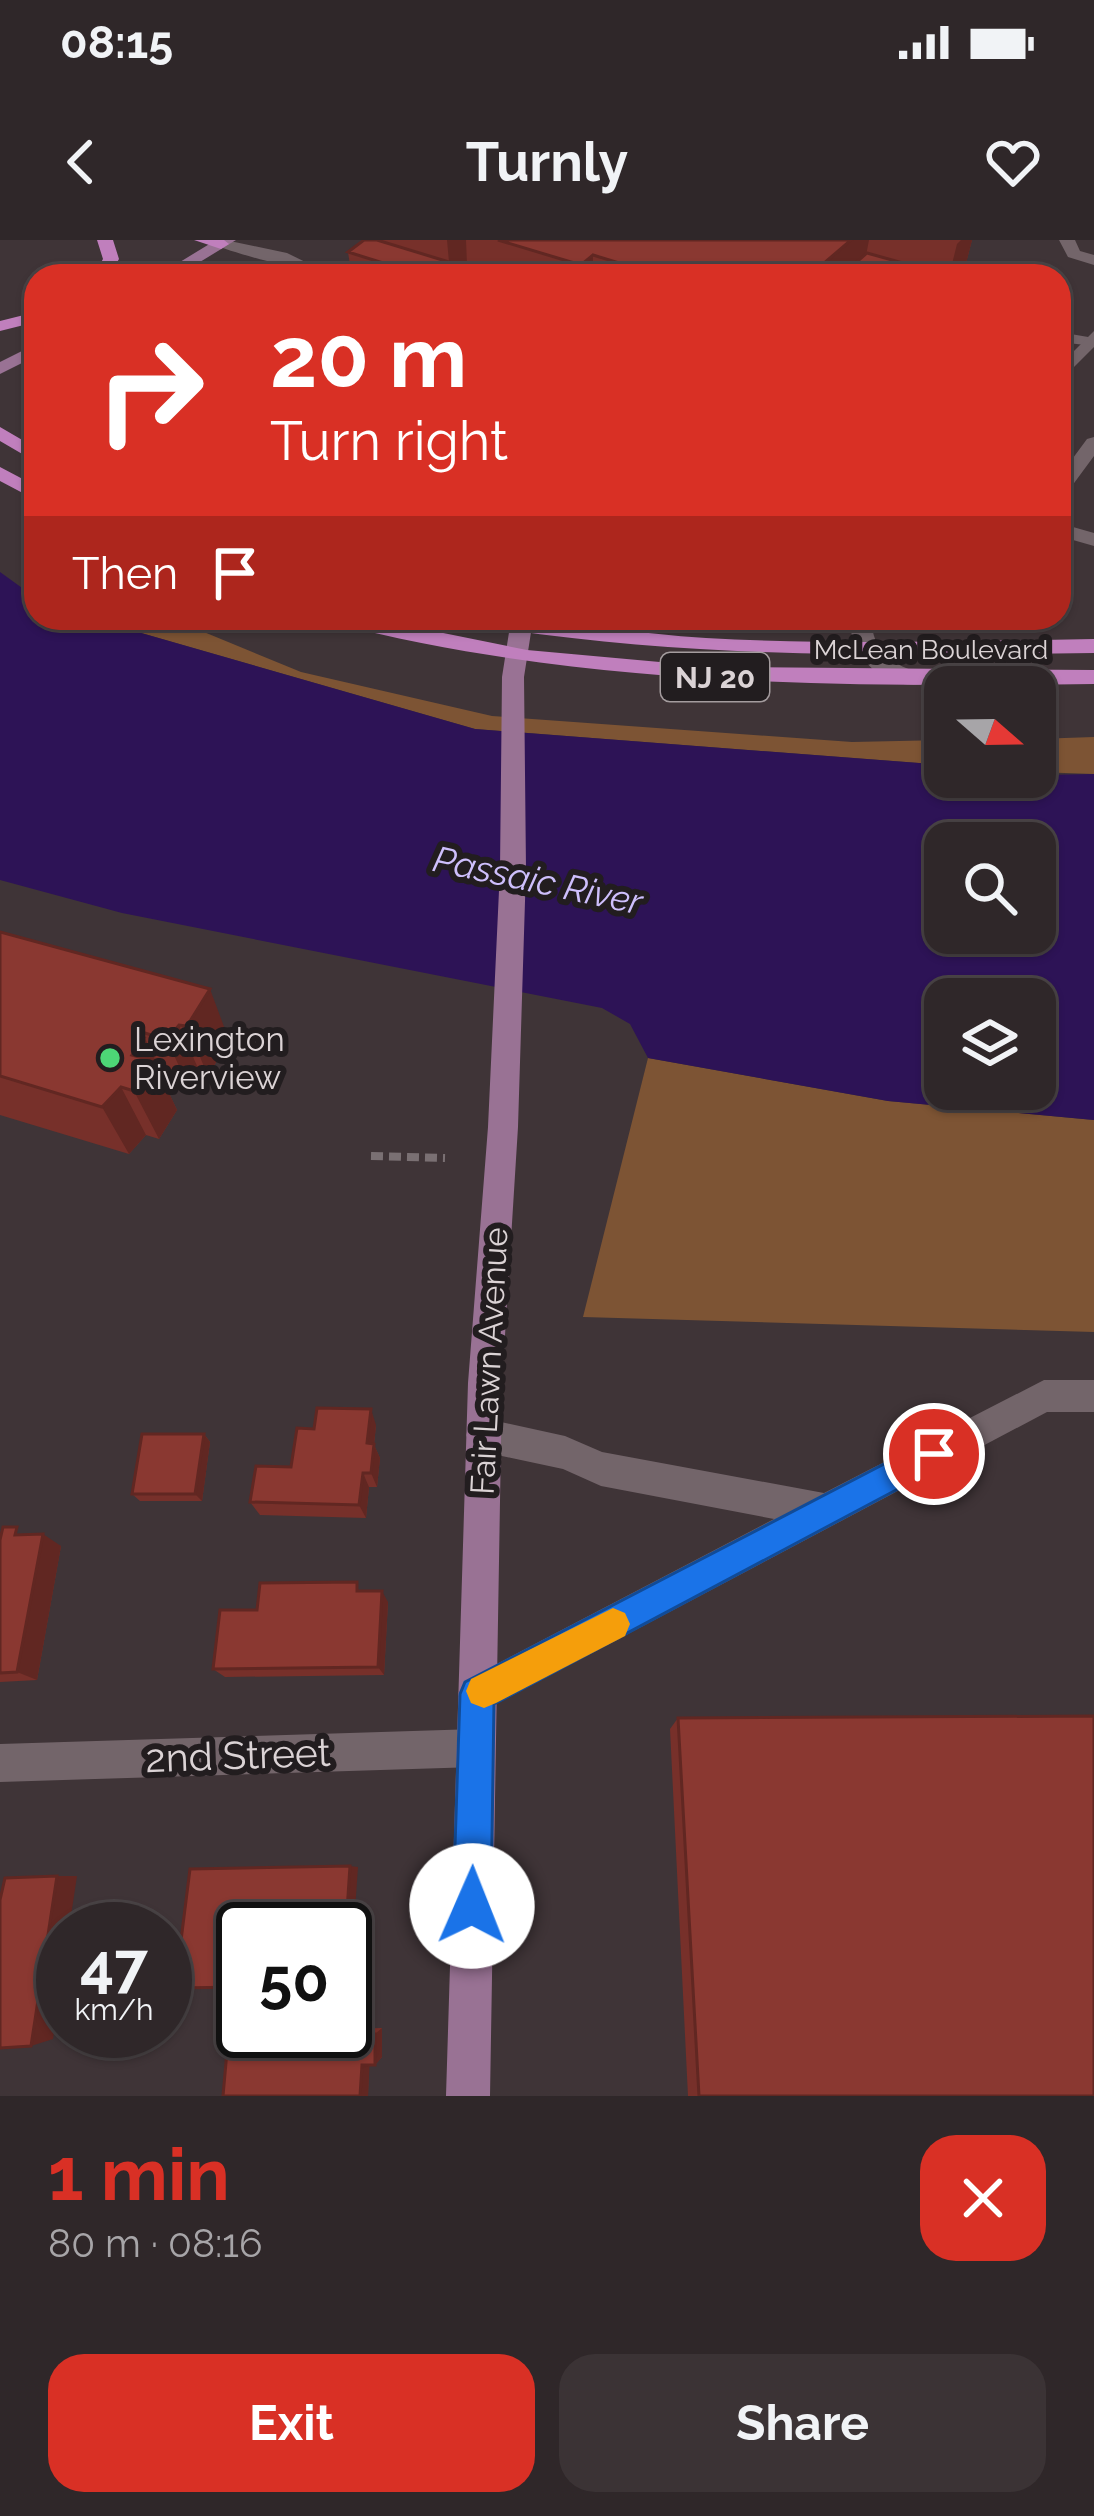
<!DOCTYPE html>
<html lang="en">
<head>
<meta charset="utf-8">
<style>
	body { margin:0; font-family:Raleway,sans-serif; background:#3b3335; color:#f1f3f6; height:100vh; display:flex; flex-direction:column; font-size:45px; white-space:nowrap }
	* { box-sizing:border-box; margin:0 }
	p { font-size:39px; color:#a7a5a8 }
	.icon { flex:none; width:66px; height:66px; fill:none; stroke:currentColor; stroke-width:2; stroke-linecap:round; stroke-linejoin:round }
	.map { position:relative; height:1856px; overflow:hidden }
	.side { display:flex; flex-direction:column; background:#2f2729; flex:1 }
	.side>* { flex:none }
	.hud { position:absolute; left:24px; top:24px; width:1047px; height:366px; border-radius:36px; box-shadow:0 3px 9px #0004,0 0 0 3px #4a4446; background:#d93025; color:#fff; overflow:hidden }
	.needle { width:78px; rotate:110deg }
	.fabs { position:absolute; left:924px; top:426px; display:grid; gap:24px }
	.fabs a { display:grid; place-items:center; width:132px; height:132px; border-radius:24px; background:#2f2729; box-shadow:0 3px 9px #0004,0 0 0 3px #4a4446; font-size:60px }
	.speed { position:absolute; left:36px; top:1662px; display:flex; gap:24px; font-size:60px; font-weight:700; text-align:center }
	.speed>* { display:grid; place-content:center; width:156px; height:156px; border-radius:50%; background:#2f2729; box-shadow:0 3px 9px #0004,0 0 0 3px #4a4446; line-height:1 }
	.speed small { font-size:30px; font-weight:400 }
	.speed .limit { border:6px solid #111; border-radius:18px; background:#fff; color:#111 }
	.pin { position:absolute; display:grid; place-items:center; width:102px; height:102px; color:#fff; margin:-51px; border:6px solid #fff; border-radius:50%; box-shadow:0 3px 12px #0007 }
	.me { position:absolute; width:132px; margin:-66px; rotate:1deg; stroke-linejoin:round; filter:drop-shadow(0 0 9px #0008) }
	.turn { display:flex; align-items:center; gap:42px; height:252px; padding:0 48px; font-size:54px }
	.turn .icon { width:156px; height:156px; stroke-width:2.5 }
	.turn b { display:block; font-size:84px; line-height:102px }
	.then { display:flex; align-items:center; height:114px; padding:0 48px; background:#0003; gap:24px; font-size:45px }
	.round { display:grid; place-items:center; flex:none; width:126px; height:126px; border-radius:36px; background:#3b3335 }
	.summary { display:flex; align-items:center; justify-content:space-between; height:204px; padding:0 48px }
	h1 { font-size:72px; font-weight:700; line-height:90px; color:#d93025 }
	.action { display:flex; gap:24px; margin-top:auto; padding:24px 48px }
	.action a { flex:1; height:138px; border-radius:36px; background:#d93025; color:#fff; font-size:48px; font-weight:700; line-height:138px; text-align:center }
	.action a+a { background:#3b3335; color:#f1f3f6 }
	.status { display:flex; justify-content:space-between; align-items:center; height:84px; padding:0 60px; background:#2f2729; direction:ltr }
	.status svg { height:33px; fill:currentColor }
	header { display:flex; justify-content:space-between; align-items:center; height:156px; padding:0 48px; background:#2f2729; font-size:54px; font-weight:700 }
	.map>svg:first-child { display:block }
	.green { fill:#7d5434 }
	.water { fill:#2d1356; fill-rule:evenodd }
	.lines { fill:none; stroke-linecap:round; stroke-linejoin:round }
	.path { stroke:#7a7073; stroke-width:8; stroke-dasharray:12 6; stroke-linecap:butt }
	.service { fill:#73656a; fill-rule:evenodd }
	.minor { fill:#73656a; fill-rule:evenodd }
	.secondary { fill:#997294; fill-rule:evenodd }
	.primary { fill:#c07fbd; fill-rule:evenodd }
	.wall { fill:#77302a }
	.shaded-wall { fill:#612722 }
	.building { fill:#8a3831; stroke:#612722; stroke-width:3 }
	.route { fill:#1a73e8; stroke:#114b97; stroke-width:3 }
	.slow { fill:#f59e0b }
	.poi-dot { fill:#4dd676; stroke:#221d1f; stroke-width:4.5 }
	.labels { text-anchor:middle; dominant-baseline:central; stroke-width:12; stroke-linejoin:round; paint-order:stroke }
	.far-street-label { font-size:27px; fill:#dbd3d5; stroke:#221d1f }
	.shield { fill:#221d1f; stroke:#a49c9e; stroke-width:3 }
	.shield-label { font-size:30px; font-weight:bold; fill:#dbd3d5 }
	.poi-label { font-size:33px; fill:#dbd3d5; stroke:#221d1f; text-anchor:start }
	.street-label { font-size:33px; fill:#dbd3d5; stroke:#221d1f }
	.water-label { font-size:36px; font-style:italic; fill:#cebffc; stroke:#221d1f }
	.near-street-label { font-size:39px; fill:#dbd3d5; stroke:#221d1f }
</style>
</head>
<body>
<div class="status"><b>08:15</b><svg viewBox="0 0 49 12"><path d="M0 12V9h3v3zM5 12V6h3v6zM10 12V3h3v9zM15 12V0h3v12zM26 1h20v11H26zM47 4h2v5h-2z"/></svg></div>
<header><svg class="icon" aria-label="back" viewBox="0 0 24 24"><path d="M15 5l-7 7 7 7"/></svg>Turnly<svg class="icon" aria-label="heart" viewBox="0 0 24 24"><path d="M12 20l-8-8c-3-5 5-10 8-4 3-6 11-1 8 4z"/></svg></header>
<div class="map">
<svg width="1094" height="1856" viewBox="0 0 1094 1856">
	<rect width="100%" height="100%" fill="#3f3437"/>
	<path class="green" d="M89,378h81l131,54 191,44 360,26 93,-2v25l-470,-36z
		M1094,497v37l-59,-2v-33z
		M648,818l240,43 206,19v212l-511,-15z"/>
	<path class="water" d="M0,332l36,26v20h53l386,111 470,36v12l149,-3v346l-206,-19 -240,-43 -18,-34 -28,-16 -480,-95 -122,-33zM945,603h90v90h-90zM945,759h90v90h-90z"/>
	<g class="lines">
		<path class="path" d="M371,916l74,2"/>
		<path class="service" d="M225,0l62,13 47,23c-15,0 -109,-25 -121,-32z
			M1059,0h16l5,11 14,4v10l-26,-8z
			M1059,92l35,6v8l-35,-4z
			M1094,197v19l-28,38 -7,2v-19l28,-38z
			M1059,283l35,10v13l-35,-10z
			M1044,1140h50v32h-47l-557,295 -13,6 -13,-6 -6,-13 6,-13 310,-162 -173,-33 -38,-17 -80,-17 -12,-5 -5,-12 5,-12 12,-5 82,18 37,16 222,41z"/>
		<path class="minor" d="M1094,91v16l-35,35v-16z
			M849,378h22c2,35 21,47 53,56v10c-41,7 -73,-27 -75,-66z
			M476,1489l14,5 5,14 -5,14 -14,5 -476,15v-38z"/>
		<path class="secondary" d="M216,0h20l-59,36h-20z
			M36,104v12l-36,18v-12z
			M521,379l11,7 -8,51 2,192 -8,258 -16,256 -12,713h-44l22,-713 20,-256 12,-258 2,-192 8,-51z"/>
		<path class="primary" d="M97,0h16l6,19 -10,17h-16l10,-17z
			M194,0h30l5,4 -8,5z
			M36,72v10l-36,9v-10z
			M0,187l36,21v14l-36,-21z
			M0,227l36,19v14l-36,-19z
			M330,378h39l158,32 188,17 379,3v14c-257,3 -510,3 -761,-61z
			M466,378c80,0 159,15 240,20 129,7 259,3 388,1v14c-207,3 -412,6 -617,-28z"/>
	</g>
	<path class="wall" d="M364,0h608l-8,31 -5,5h-478l-1,-8 -13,-4 -17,12h-66l-34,-11 -2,-13z
		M0,692l229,108 -21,36 -7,-1 -11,15 -24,-8 1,7 10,21 -18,29 -13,-4 -17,19 -129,-39z
		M376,1185l-2,20 6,13 -3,29h-8l-3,31 -106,-3 -10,-13 41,-35z
		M204,1194l6,8 -8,59h-62l-8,-7z
		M29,1294l32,12 -24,134 -37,2v-142z
		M363,1351l25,11 -4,73 -159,2 -12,-8z
		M678,1478l416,378h-406l-18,-367z
		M382,1788v29l-7,8h-6l-1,31h-145l5,-56 13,-7 104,-2v-2z"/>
	<path class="shaded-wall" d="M447,0h19l1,24 -17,12h-25l24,-14z
		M851,0h18l-5,26 -11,10h-44z
		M961,0h11l-8,31 -5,5h-10l8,-32z
		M593,15v21h-13l1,-11z
		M210,749l19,51 -21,36 -21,-50z
		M179,785l22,50 -11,15 -23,-50z
		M142,792l24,50 1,7 10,21 -18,29 -25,-48 -2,-36z
		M121,847l25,48 -17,19 -27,-47z
		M371,1169l5,16 -2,20 6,13 -3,29 -6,-14 -4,-30z
		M204,1194l6,8 -8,59 -7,-7z
		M363,1233l6,14 -3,31 -7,-13z
		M43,1294l18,12 -24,134 -20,-8z
		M382,1351l6,11 -4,73 -6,-8z
		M350,1626l8,1 -8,115 -5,2v-43z
		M57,1636h20l-8,53h-6v41l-10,69 -22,7z
		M382,1788v29l-7,8v-31z
		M370,1817l-2,39h-8l2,-31z"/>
	<path class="building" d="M364,0h13l72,22 -24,14 -77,-24z
		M498,0h353l-42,36h-187l-8,-2 12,-9 -33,-10 -12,10z
		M867,13l72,20 -3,3h-95z
		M0,692l210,57 -23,37 -8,-1 -12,15 -25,-8 -3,5 5,1 -12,17 22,6 -20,30 -13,-4 -19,20 -102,-31z
		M317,1168l54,1 -4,34 7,1 -3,29h-8l-4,32 -109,-3 6,-36 35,1 6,-39 17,1z
		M142,1194h62l-9,60h-63z
		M3,1287h14l-2,8 28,-1 -26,138 -17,1v-133z
		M357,1342v9h25l-4,76 -165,2 7,-59h37l3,-27z
		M1094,1476v380h-395l-21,-378z
		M350,1626l-5,75v-12h-102v58l-68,1 15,-119z
		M57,1636l-26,170 -31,2v-148l5,-22z
		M375,1794v31h-13l-2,31h-137l5,-56z"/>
	<path class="route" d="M934,1198l11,5 5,11 -5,10 -451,240 -3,202 -6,13 -13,6 -13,-6 -6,-13 7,-212 5,-12z"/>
	<path class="slow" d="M613,1368l12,5 5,11 -5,12 -129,67 -12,5 -13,-5 -5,-12 5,-12z"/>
	<circle class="poi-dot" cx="110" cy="818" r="12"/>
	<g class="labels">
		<g class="far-street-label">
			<text x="931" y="409">McLean Boulevard</text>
		</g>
		<rect class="shield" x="661" y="413" width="108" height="48" rx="9"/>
		<g class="shield-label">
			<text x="715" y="437">NJ 20</text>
		</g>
		<g class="poi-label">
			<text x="134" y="799">Lexington<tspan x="134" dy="38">Riverview</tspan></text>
		</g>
		<g class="street-label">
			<text transform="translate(489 1121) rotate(-87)">Fair Lawn Avenue</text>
		</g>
		<g class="water-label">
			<text transform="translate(538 640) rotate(12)">Passaic River</text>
		</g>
		<g class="near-street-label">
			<text transform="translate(238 1515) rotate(-2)">2nd Street</text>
		</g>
	</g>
</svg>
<div class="fabs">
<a><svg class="needle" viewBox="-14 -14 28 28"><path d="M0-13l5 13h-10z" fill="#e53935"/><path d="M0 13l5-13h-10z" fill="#a7a5a8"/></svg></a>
<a><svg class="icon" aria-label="search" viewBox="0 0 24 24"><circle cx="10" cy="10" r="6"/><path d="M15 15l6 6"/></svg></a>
<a><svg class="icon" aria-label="layers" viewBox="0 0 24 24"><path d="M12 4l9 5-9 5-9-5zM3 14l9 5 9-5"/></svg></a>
</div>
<div class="speed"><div>47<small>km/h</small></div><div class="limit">50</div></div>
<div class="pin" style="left:934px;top:1214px;background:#d93025"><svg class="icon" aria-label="arrive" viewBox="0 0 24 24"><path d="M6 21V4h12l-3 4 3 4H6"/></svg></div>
<svg class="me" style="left:472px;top:1666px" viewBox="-20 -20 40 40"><circle r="19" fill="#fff"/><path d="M0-13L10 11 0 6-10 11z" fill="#1a73e8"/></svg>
<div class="hud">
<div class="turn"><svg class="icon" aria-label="right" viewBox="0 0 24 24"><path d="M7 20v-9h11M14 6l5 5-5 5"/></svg><div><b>20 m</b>Turn right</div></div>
<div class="then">Then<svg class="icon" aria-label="arrive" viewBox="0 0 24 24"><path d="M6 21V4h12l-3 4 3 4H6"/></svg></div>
</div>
</div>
<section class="side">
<div class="summary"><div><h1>1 min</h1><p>80 m · 08:16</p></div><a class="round" style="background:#d93025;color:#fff"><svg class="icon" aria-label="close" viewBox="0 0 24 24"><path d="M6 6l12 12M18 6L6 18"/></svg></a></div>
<div class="action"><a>Exit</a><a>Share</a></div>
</section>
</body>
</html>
